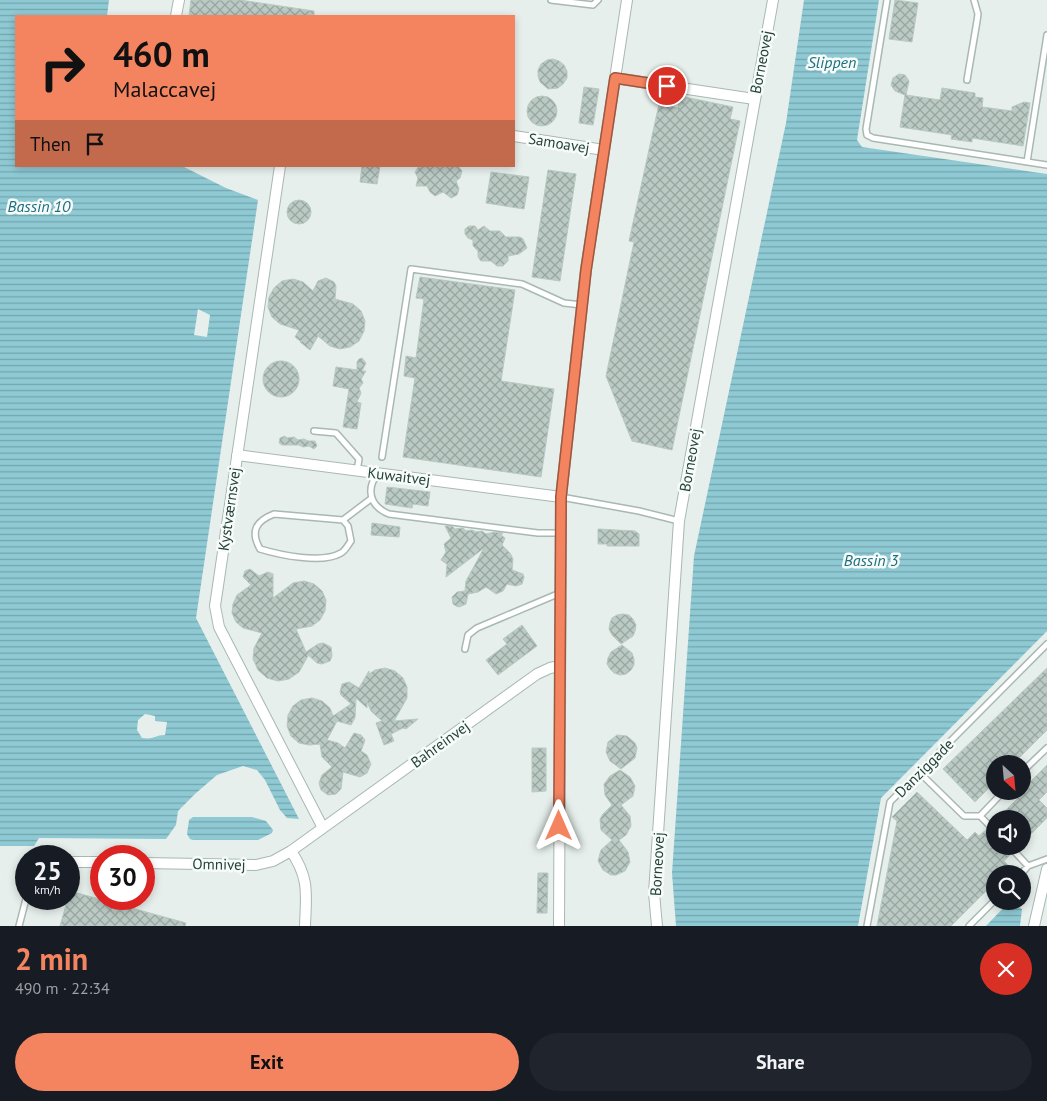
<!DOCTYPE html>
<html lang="en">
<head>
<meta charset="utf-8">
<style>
	body { margin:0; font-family:"PT Sans",sans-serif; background:#20242c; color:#f1f3f6; height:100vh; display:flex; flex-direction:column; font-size:19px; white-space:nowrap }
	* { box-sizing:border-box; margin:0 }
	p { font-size:16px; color:#9ea1a6 }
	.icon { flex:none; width:28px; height:28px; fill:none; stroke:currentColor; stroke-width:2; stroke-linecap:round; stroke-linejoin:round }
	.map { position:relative; height:926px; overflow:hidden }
	.side { display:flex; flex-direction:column; background:#171b24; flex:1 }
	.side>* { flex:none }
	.top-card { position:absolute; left:15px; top:15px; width:500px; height:152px; border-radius:0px; box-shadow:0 2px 8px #0003; background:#f4845f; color:#111; overflow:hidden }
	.needle { width:32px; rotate:154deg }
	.tools { position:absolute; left:986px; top:755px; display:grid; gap:10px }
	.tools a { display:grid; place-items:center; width:45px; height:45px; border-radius:50%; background:#171b24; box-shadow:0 2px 8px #0003; font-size:25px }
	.speed { position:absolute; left:15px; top:845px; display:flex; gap:10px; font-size:25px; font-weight:700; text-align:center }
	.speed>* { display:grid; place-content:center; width:65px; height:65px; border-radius:50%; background:#171b24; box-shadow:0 2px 8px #0003; line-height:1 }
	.speed small { font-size:12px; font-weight:400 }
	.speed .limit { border:8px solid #d22; background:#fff; color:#111 }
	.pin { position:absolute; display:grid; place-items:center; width:42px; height:42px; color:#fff; margin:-21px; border:2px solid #fff; border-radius:50%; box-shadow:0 1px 5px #0007 }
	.me { position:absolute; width:55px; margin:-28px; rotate:0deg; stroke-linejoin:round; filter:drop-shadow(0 0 4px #0008) }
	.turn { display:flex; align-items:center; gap:18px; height:105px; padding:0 15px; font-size:22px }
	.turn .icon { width:65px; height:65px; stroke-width:2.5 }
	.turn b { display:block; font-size:35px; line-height:42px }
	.then { display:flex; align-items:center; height:48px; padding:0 15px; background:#0003; gap:10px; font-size:19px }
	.round { display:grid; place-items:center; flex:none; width:52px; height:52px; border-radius:26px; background:#20242c }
	.head { display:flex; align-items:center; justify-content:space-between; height:85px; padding:0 15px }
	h1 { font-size:30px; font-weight:700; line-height:38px; color:#f4845f }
	.action { display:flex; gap:10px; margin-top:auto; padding:10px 15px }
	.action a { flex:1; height:58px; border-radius:30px; background:#f4845f; color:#111; font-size:20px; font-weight:700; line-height:58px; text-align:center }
	.action a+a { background:#20242c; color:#f1f3f6 }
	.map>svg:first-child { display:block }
	.water { fill:url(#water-rules); fill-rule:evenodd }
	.building { fill:url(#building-cross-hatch); stroke:#b8c9c2 }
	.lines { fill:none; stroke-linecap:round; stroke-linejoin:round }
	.lane-casing { stroke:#a8b8b2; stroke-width:8 }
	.street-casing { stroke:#a8b8b2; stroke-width:12 }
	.lane { stroke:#fff; stroke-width:5 }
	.street { stroke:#fff; stroke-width:10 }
	.route-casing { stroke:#9f563e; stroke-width:12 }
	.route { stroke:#f4845f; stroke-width:9 }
	.labels { text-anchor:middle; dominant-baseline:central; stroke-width:5; stroke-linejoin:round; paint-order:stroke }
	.street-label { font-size:15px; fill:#24423a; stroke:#f7fbf9 }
	.water-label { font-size:16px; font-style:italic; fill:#1c6f80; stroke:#f7fbf9 }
</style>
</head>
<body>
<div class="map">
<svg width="1047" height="926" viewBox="0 0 1047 926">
	<defs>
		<pattern id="water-rules" width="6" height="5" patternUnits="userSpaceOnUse" patternTransform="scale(1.25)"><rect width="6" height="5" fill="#8ec9d4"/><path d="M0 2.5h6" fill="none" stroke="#74a5ad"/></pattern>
		<pattern id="building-cross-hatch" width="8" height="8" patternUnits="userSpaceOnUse" patternTransform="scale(1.25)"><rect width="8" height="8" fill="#bbcac4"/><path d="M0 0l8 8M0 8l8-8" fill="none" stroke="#98a6a0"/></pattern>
	</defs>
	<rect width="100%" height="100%" fill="#e6efeb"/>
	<path class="water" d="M0,0h109l-2,16h-91v150h166l44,22 32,12 -62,418 103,201 -12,-1 -7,-8 -15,-30 -8,-10 -14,-4 -26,9 -21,18 -18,18 -2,14 -10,14 -127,-1 -5,8h-34zM198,309l12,6 -3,22 -13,-2zM145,714l10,2v5l12,1 -2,13c-10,0 -11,5 -23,3l-5,-8 1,-10z
		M804,0h75l-22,140 5,7 185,27v457l-166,167 -23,128h-182l-4,-53 22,-317 92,-433z
		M193,817h59l14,4 7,9 -1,3 -14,7h-65l-3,-1 -3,-5 2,-14z
		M1010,901l12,8 -2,17h-34z"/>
	<path class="building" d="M191,0h49l74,11v5h-125z
		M895,0l23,3 -6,39 -23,-3z
		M553,59l6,2 5,4 3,6v7l-4,6 -5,4 -10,1 -8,-7 -2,-6v-6l3,-6 6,-4z
		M899,74l6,1 4,6 -3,14 34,5 2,-12 33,5v4l8,1 -1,9 30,4v-4l12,-5 6,1 -7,43 -51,-8v4l-21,-3 1,-4 -52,-8 5,-32 -10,-4 -4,-6 2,-7z
		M584,87l15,2 -6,36 -14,-2z
		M680,96l53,11 -3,12 10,2 -68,329 -40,-9 -26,-65 28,-134 -5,-1 30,-137 19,4z
		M527 111a15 15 0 1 1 30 0a15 15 0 1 1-30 0Z
		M362,166h18l-3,18 -17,-2z
		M419,166h39l4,5 -2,7 -4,3 3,8 -2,6 -6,3 -8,-6 -8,4 -5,-4 -3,-6h-11l2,-8 -3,-6z
		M548,170l28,4 -16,107 -28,-4z
		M491,172l38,5 -5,32 -38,-6z
		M287 212a12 12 0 1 1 24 0a12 12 0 1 1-24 0Z
		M469,226h6l3,4 6,-4 6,5h10l6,6h14l3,2 4,9 -8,6 -11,2v5l-5,5h-6l-6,-5h-10l-3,-4v-6l-5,-5v-6l-5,-2 -3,-4v-5z
		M420,277l95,13 -14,91 53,8 -13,88 -138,-20 12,-79 -11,-2 2,-20 10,2 8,-59 -8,-1z
		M326,278l8,4 2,4 -1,13 18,5 8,7 4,10 -1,10 -5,10 -9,6 -10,2 -10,-3 -12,-10 -8,14 -10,-8 2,-1h-2l-5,-4 4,-7 -19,-6 -8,-7 -4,-10 1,-10 5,-9 8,-7 11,-2 10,3 10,9 5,-10z
		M362,358l4,5 -4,8h4l-5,8 2,4 -4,5 2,5 -4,9 4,1 -4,26 -14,-2 6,-38 -16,-3 3,-19 21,3v-8l2,-3z
		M263 379a18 18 0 1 1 36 0a18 18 0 1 1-36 0Z
		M285,436l2,2 7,-1 4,3 6,-1 4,2h7l2,5 -3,3 -5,-3 -6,1 -4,-2h-17l-3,-2 1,-5z
		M387,487l43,5 -2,14 -15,-2 -1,4 -27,-4z
		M372,523l28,4 -1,10 -28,-2z
		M445,526h7l3,3 8,-1 3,3 6,-1 4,2 6,-1 4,3 9,-2 8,1 -2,2 4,3 -3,7 8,8 3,6 -1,11 11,4 1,3 -2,7 -6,2 -9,-2 -4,7 -7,3 -10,-7 -8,5 -10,2 -2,10 -7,3 -3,-1 -3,-2 -1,-7 5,-5 8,-1 1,-10 18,-33 -38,29 1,-13 -6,-4 5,-8 -2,-8 7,-6z
		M598,529l37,2 4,3v12h-32v-2h-9z
		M250,569l9,7 9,-4 5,2v24l20,-15 11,-2 10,3 8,7 4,9 -1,11 -5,9 -8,6 -16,3 10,23 12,-8 5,-1 8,4 1,9 -2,5 -8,3 -5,-1 -10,-9 1,2 -9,16 -10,7 -11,2 -11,-3 -9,-8 -5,-11 1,-11 8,-15 -19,-5 -7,-6 -4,-9 1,-9 4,-9 14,-10 -8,-8 2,-6z
		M623,614l6,1 4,4 3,6 -1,6 -2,5 -12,8 -9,-9 -3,-6 1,-6 2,-5 5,-3z
		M522,625l15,21 -39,29 -12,-15 21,-16 -4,-5z
		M622,645l10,8 2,6v6l-3,5 -5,4 -6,1 -6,-2 -4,-4 -3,-5 1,-6 3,-6z
		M385,668l10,3 8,7 4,9v11l-13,23 24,-2 -12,10 -3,-1 -12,6 3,7 -10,4 -8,-22 6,-2 -11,-10 -4,-9v6l-11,-10 -1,20 -4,7 -14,-4 -10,19 11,3 7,5 9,-15 7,2 4,5 -4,11 6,4 4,9 -4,9 -7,4 -17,-5 -2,17 -5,5 -8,1 -7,-5 -2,-7 3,-8 10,-8 -10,-10 -2,-13 -11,1 -10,-2 -8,-7 -4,-10 1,-11 5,-9 8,-6 11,-2 10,3 8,7 3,8 18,-12 -10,-9 -1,-3 2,-8 7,-2 10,6 10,-17v3l6,-4z
		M1047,668v62l-34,34h-18v18l-20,20 -32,-33z
		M617,735l10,1 8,7 2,5 -2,10 -14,11 -11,-8 -4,-9 2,-10z
		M532,748h14v43l-14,1z
		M1047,765v27l-8,8 8,8v10l-25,25v-24h-25l25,-25 -2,-2z
		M620,770l10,7 5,9 -2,10 -12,9 9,11 1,10 -5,9 -7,5 9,12 2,10 -5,9 -9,4h-5l-8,-5 -5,-9 3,-11 11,-10 -11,-10 -1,-11 3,-5 9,-9 -7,-10 -1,-11 6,-8z
		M917,792l50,48 8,-8 4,4 8,-7h6l1,-2 -1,-4 2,-2v25h24l-2,2 -3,-1 -3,1v6l-7,7 6,6 -7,7h-8v8l-44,44h-74l20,-105 -5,-4z
		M538,873h10l-1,40h-10z
		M70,891l116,32 -1,3h-125z"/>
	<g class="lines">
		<defs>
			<path id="lane" d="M551,0l42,5 5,-5
				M887,0l-21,129 1,6 6,3 174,27
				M967,80l10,-59 1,-7 -4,-14
				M1027,162l20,-127
				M314,431l22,2 23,26 -2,12
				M382,457l29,-188 111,15 42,19 18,2
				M379,475l-6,6c-6,15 1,27 16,33l149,19h23
				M561,497l78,14 40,10
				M343,520l5,6 3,15c-3,4 -6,10 -10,12 -19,11 -61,2 -81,-4 -10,-18 -4,-28 14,-35l69,6 29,-22
				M465,649l3,-14 9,-7 83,-35
				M1022,772l25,-24
				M920,773l44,43h16l24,-25
				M980,816l10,10
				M1014,851l14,15
				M1021,874l7,-8 19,-7
				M19,926l7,-27
				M867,926l23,-124 157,-158
				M969,926l26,-26"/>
			<path id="street" d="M176,16l3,-16
				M615,78l139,21
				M514,136l90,14
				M280,166l-65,440 4,21 104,201
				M237,455l324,42
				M291,851c19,28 15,44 14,75
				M69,862h32
				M144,863l112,2 17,-4 18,-10 246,-177 13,-6 10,-2
				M559,926l2,-429 25,-228 41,-269
				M657,926l-3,-33 25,-372 94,-521
				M1034,926l13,-57"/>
		</defs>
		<use href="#lane" class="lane-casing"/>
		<use href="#street" class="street-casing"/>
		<use href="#lane" class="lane"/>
		<use href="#street" class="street"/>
	</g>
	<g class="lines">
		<defs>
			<path id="route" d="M559,826l2,-329 25,-227 29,-192 52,8"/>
		</defs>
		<use href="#route" class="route-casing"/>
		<use href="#route" class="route"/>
	</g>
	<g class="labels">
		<g class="street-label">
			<text transform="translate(761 62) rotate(-79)">Borneovej</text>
			<text transform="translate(559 143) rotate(9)">Samoavej</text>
			<text transform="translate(690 460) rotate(-80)">Borneovej</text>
			<text transform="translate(399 476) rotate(7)">Kuwaitvej</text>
			<text transform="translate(229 509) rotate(-82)">Kystværnsvej</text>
			<text transform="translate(440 744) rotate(-36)">Bahreinvej</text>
			<text transform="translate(924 768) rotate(-45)">Danziggade</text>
			<text transform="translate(219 864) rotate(1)">Omnivej</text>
			<text transform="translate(657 864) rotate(-87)">Borneovej</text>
		</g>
		<g class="water-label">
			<text x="832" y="62">Slippen</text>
			<text x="39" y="206">Bassin 10</text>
			<text x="871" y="560">Bassin 3</text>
		</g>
	</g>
</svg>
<div class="tools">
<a><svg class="needle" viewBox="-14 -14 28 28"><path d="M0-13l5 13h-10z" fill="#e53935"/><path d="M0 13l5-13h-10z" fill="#9ea1a6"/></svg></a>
<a><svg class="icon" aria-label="sound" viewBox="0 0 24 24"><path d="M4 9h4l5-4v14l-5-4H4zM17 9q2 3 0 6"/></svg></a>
<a><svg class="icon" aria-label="search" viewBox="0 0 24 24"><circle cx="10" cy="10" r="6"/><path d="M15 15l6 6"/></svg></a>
</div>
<div class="speed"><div>25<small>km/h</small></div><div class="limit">30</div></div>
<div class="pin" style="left:667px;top:86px;background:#d93025"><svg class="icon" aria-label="arrive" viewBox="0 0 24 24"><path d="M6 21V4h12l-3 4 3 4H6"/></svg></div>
<svg class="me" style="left:559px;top:826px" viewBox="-20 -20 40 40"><path d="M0-17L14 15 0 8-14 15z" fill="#f4845f" stroke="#fff" stroke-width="4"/></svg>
<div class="top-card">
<div class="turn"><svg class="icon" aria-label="right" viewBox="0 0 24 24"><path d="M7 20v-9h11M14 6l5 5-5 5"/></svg><div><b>460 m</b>Malaccavej</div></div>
<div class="then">Then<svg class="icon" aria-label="arrive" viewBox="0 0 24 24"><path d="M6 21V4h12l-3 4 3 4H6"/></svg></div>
</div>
</div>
<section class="side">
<div class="head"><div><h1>2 min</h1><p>490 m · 22:34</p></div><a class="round" style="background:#d93025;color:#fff"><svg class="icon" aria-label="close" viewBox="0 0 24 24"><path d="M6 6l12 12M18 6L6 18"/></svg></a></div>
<div class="action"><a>Exit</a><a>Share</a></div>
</section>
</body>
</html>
